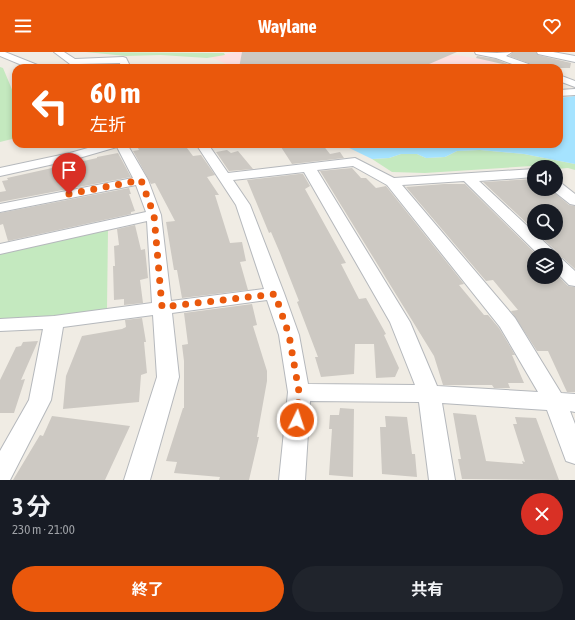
<!DOCTYPE html>
<html lang="ja">
<head>
<meta charset="utf-8">
<style>
	body { margin:0; font-family:"Asap Condensed","Noto Sans JP",sans-serif; background:#20242c; color:#f1f3f6; height:100vh; display:flex; flex-direction:column; font-size:15px; white-space:nowrap }
	* { box-sizing:border-box; margin:0 }
	p { font-size:13px; color:#9ea1a6 }
	.icon { flex:none; width:22px; height:22px; fill:none; stroke:currentColor; stroke-width:2; stroke-linecap:round; stroke-linejoin:round }
	.map { position:relative; height:428px; overflow:hidden }
	.sheet { display:flex; flex-direction:column; background:#171b24; flex:1 }
	.sheet>* { flex:none }
	.banner { position:absolute; left:12px; top:12px; width:551px; height:84px; border-radius:12px; box-shadow:0 2px 6px #0003; background:#ea580c; color:#fff; overflow:hidden }
	.tools { position:absolute; left:527px; top:108px; display:grid; gap:8px }
	.tools a { display:grid; place-items:center; width:36px; height:36px; border-radius:50%; background:#171b24; box-shadow:0 2px 6px #0003; font-size:20px }
	.pin { position:absolute; display:grid; place-items:center; width:34px; height:34px; color:#fff; margin:-41px -17px; border-radius:50% 50% 50% 0; rotate:-45deg; box-shadow:0 0 4px #0007 }
	.pin .icon { rotate:45deg }
	.me { position:absolute; width:44px; margin:-22px; rotate:4deg; stroke-linejoin:round; filter:drop-shadow(0 0 3px #0008) }
	.turn { display:flex; align-items:center; gap:14px; height:84px; padding:0 12px; font-size:18px }
	.turn .icon { width:52px; height:52px; stroke-width:2.5 }
	.turn b { display:block; font-size:28px; line-height:34px }
	.round { display:grid; place-items:center; flex:none; width:42px; height:42px; border-radius:21px; background:#20242c }
	.overview { display:flex; align-items:center; justify-content:space-between; height:68px; padding:0 12px }
	h1 { font-size:24px; font-weight:700; line-height:30px }
	.primary-button { display:flex; gap:8px; margin-top:auto; padding:8px 12px }
	.primary-button a { flex:1; height:46px; border-radius:24px; background:#ea580c; color:#fff; font-size:16px; font-weight:700; line-height:46px; text-align:center }
	.primary-button a+a { background:#20242c; color:#f1f3f6 }
	header { display:flex; justify-content:space-between; align-items:center; height:52px; padding:0 12px; background:#ea580c; color:#fff; font-size:18px; font-weight:700 }
	.map>svg:first-child { display:block }
	.medical { fill:#fde0e1 }
	.green { fill:#c4e9bf }
	.water { fill:#a5e3ff }
	.building { fill:#cdc9c3 }
	.lines { fill:none; stroke-linecap:round; stroke-linejoin:round }
	.minor-casing { stroke:#b5b8bc; stroke-width:2 }
	.minor { fill:#fff; fill-rule:evenodd }
	.route { stroke:#ea580c; stroke-width:7; stroke-dasharray:0 12.6 }
</style>
</head>
<body>
<header><svg class="icon" aria-label="menu" viewBox="0 0 24 24"><path d="M4 6h16M4 12h16M4 18h16"/></svg>Waylane<svg class="icon" aria-label="heart" viewBox="0 0 24 24"><path d="M12 20l-8-8c-3-5 5-10 8-4 3-6 11-1 8 4z"/></svg></header>
<div class="map">
<svg width="575" height="428" viewBox="0 0 575 428">
	<rect width="100%" height="100%" fill="#f0ece4"/>
	<path class="medical" d="M237,0h202l15,4 2,-1 30,5 26,8h-276l-26,-11z"/>
	<path class="green" d="M86,0l138,1 1,2 -18,3 -46,-3 -35,1z
		M0,15l3,1 13,31v39l-16,4z
		M480,98l44,4 51,10v6l-7,-2 -12,1v-2l-25,-1 -106,7 -33,-1 -20,-13 17,-1 12,-4h16l9,4 19,-1 12,-6z
		M108,178l-1,79 -54,8 -53,2v-65z"/>
	<path class="water" d="M575,44v68l-51,-10 -44,-4 -23,1 -12,6 -19,1 -9,-4h-16l-12,4 -17,1 -31,-15h218v-46z"/>
	<path class="building" d="M242,0h215l-37,16h-181z
		M513,0h23l2,3 33,8 -1,5h-32l-4,-3 -25,-9z
		M477,4l19,3 19,8 -39,-9z
		M136,92h19l2,3 27,-3 9,12 8,-1 14,20 -8,2 12,18h-4l15,48 12,-1 4,19 -6,1 8,28 -66,8 -5,-28h-3l-8,-48 9,-1 -20,-38 -4,1 -18,-33 6,-1z
		M308,92h14l8,10 10,-2 4,6 -52,6 -11,-17z
		M227,98l4,3 7,-2 15,18 -24,2 -13,-19z
		M118,101l13,24 -131,25v-10l6,-1 -4,-10 6,-1 -1,-2 90,-20v-1z
		M352,116l9,10h5l10,10 10,-2 78,98 -5,1 25,30h4l11,13 16,27h-3l12,28h-16l2,5h-16l-2,-3h-49l-9,-29 -114,-185z
		M299,122h4l7,12 -5,3 41,74 -5,1 18,35 7,-1 20,36 -2,1 15,33 -4,9 -19,1 -2,-34h-19l-1,30 -33,3 -6,-20h3l-21,-55 2,-1 -19,-48 -9,-21 -2,1 -22,-53z
		M533,127l1,1v9h16l19,16 6,1v63l-12,-11 -7,-1 1,-3 -2,-4 -18,-17h19v-22h-22v19l-51,-48z
		M444,132h21l72,71h-3v22h22v-3l12,12 7,1v105h-8l-19,-41h-11l-26,-40 7,-1 -25,-30 -7,1 -80,-94z
		M129,136l2,6h-2l6,17 -4,1v2l-123,27 -5,-17 -3,1v-12z
		M135,173l6,25 4,-1 3,29 -8,2 3,23 -19,2v-6l-10,1 -1,-34h2l-1,-20 5,-1 -2,-16z
		M252,252l5,21 -4,1 14,45v10l-10,56h2l-10,43h-30l1,-3 -46,-4 3,-11 -11,-1 17,-53h1v-47l-2,-16 6,-1 -4,-31z
		M142,266l4,24h-2l3,31 -6,2 -2,27 -76,7 3,-33 16,-40 40,-7 4,-2 -1,-7z
		M38,289l-17,39 4,-1 -11,34h-14v-33l16,-33 5,-1 2,-4z
		M340,356l14,1 -1,68 -24,-2 3,-46h-3l1,-14h9z
		M453,361l23,2 10,46 37,3 -1,-3 3,1 -12,-38h4l-2,-7 21,1 23,62 -97,-1 -4,-20h3z
		M52,364l78,10 -25,54h-92l27,-45 3,1z
		M385,364l22,1 5,37h3l2,23 -35,-3 -2,-47h6z"/>
	<g class="lines">
		<defs>
			<path id="minor" d="M0,0h5l35,14 2,2h-13l-29,-12z
				M54,0h10l11,7 48,-2 3,1 5,10h-10l-1,-5 -41,1 3,4h-10l-2,-4z
				M475,0l22,1 15,-1 -6,4 28,10 2,2h-13l-27,-10 -20,-4z
				M537,0h16l22,4v6l-37,-8z
				M559,23l16,6v6l-16,-6z
				M575,37v6l-16,1v-6z
				M102,92h25l21,36 13,35 10,86 93,-12 -28,-84 -40,-61h12l20,29 127,-15 39,20 140,-9v8l-55,4 75,70 2,4h-17l-75,-74 -62,4 113,133 46,75 14,1v18l-5,-1 5,13v40l-9,-3 -19,-51 -105,-7 13,77h-26l-10,-78 -109,-1 -5,79h-26l9,-88 -9,-57 -12,-35 -95,13 7,64 -29,103h-26l33,-103 -4,-62 -90,12 -12,73 -41,80h-10v-29l29,-51 14,-71 -43,2v-12l54,-3 98,-13 -5,-82 -147,33v-10l146,-32 -10,-27 -136,27v-8l133,-26 -16,-31 -45,13 -72,16v-8l70,-15zM353,114l34,19 113,142 38,65 -101,-6 -27,-64 -93,-152zM304,120l86,150 25,63 -107,-1 -9,-49 -15,-42 -34,-88 -17,-25z
				M556,130l5,1 14,11v11l-5,-1 -19,-15h5z
				M556,206l6,1 13,12v15l-6,-1 -13,-13z"/>
		</defs>
		<use href="#minor" class="minor-casing"/>
		<use href="#minor" class="minor"/>
	</g>
	<g class="lines">
		<path class="route" d="M69,142l72,-14 13,35 8,92 113,-13 14,41 10,57 -2,28"/>
	</g>
</svg>
<div class="tools">
<a><svg class="icon" aria-label="sound" viewBox="0 0 24 24"><path d="M4 9h4l5-4v14l-5-4H4zM17 9q2 3 0 6"/></svg></a>
<a><svg class="icon" aria-label="search" viewBox="0 0 24 24"><circle cx="10" cy="10" r="6"/><path d="M15 15l6 6"/></svg></a>
<a><svg class="icon" aria-label="layers" viewBox="0 0 24 24"><path d="M12 4l9 5-9 5-9-5zM3 14l9 5 9-5"/></svg></a>
</div>
<div class="pin" style="left:69px;top:142px;background:#d93025"><svg class="icon" aria-label="arrive" viewBox="0 0 24 24"><path d="M6 21V4h12l-3 4 3 4H6"/></svg></div>
<svg class="me" style="left:297px;top:368px" viewBox="-20 -20 40 40"><circle r="17" fill="#ea580c" stroke="#fff" stroke-width="3"/><path d="M0-11L8 9 0 5-8 9z" fill="#fff"/></svg>
<div class="banner">
<div class="turn"><svg class="icon" aria-label="left" viewBox="0 0 24 24"><path d="M17 20v-9H6M10 6l-5 5 5 5"/></svg><div><b>60 m</b>左折</div></div>
</div>
</div>
<section class="sheet">
<div class="overview"><div><h1>3 分</h1><p>230 m · 21:00</p></div><a class="round" style="background:#d93025;color:#fff"><svg class="icon" aria-label="close" viewBox="0 0 24 24"><path d="M6 6l12 12M18 6L6 18"/></svg></a></div>
<div class="primary-button"><a>終了</a><a>共有</a></div>
</section>
</body>
</html>
